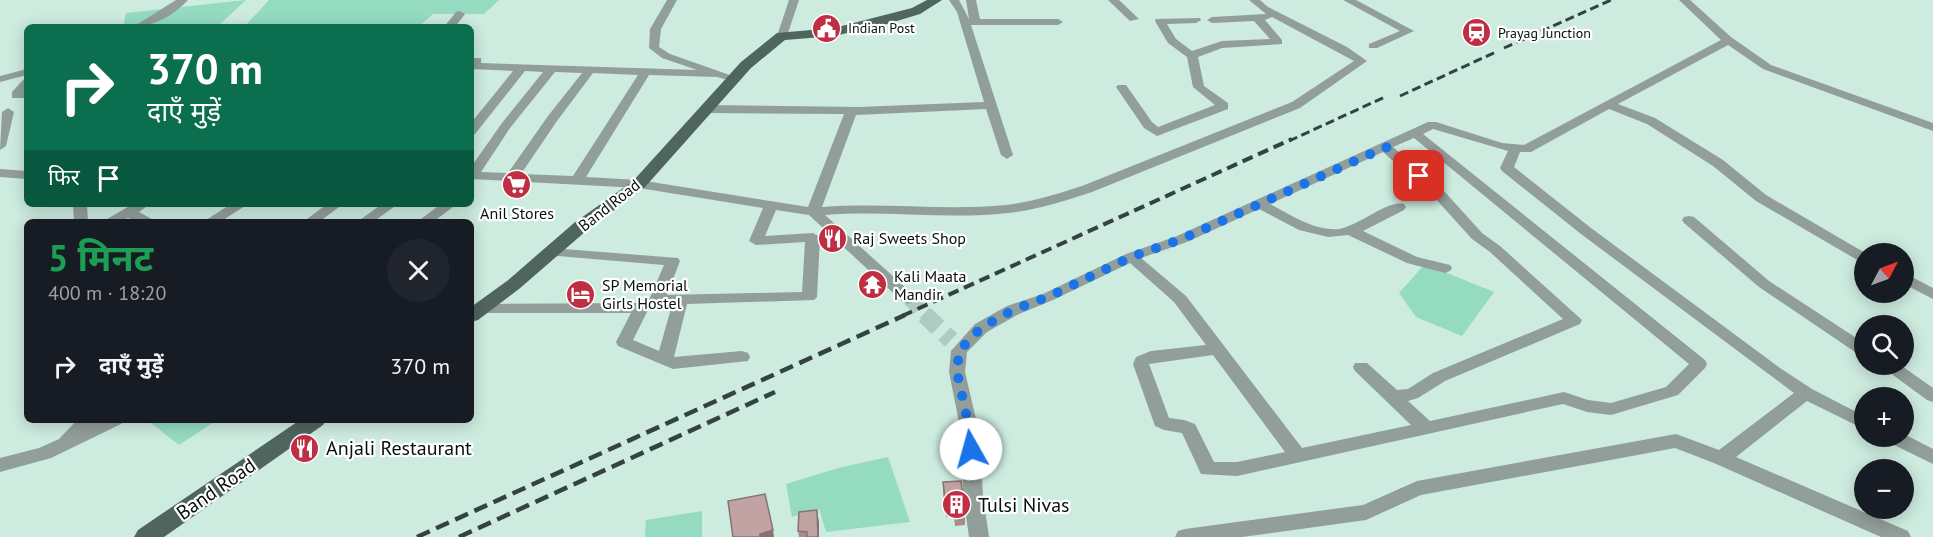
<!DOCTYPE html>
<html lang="hi">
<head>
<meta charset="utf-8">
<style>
	body { margin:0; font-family:"PT Sans","Noto Sans Devanagari",sans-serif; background:#20242c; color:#f1f3f6; height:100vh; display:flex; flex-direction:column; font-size:22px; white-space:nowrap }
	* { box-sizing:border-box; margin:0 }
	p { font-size:20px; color:#9ea1a6 }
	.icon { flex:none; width:33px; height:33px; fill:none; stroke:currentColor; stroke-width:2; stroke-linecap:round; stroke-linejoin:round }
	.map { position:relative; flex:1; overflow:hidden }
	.panel { position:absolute; left:24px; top:219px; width:450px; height:204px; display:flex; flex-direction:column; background:#171b24; border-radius:9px; box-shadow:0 3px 15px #0003 }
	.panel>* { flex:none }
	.hud { position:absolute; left:24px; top:24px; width:450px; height:183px; border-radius:9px; box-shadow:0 3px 15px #0003; background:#0b6e4f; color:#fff; overflow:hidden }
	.needle { width:39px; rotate:49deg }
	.tools { position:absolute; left:1854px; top:243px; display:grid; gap:12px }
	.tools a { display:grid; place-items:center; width:60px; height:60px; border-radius:50%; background:#171b24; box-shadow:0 3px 15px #0003; font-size:30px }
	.pin { position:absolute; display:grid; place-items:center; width:51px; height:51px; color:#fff; margin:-26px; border-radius:12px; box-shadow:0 3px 9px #0006 }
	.me { position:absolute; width:66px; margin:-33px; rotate:353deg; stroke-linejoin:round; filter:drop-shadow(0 0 4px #0008) }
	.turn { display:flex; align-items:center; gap:21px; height:126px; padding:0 24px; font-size:27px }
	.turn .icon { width:78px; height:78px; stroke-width:2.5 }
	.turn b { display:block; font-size:42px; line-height:51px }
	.then { display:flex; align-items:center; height:57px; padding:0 24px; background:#0003; gap:12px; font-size:22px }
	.round { display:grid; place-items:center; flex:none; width:63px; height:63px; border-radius:32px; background:#20242c }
	.summary { display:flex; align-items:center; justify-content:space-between; height:102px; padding:0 24px }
	h1 { font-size:36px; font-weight:700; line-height:45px; color:#1e9e55 }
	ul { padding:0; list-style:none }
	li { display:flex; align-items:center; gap:18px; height:90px; padding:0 24px }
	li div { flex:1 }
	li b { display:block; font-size:22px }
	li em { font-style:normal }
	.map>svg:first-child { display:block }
	.green { fill:#95dbc2 }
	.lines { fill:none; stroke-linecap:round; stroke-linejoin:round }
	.minor-tunnel-far1 { stroke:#afcac0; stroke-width:14; stroke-dasharray:14 7; stroke-linecap:butt }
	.minor-tunnel { stroke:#afcac0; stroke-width:18; stroke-dasharray:18 9; stroke-linecap:butt }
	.minor { fill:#929e99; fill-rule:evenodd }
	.major { fill:#4f655d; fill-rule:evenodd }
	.rail-far2 { stroke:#35433e; stroke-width:3; stroke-dasharray:9 4.5; stroke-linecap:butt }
	.rail-far1 { stroke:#35433e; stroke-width:4; stroke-dasharray:11 6; stroke-linecap:butt }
	.rail { stroke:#35433e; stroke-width:4.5; stroke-dasharray:14 7; stroke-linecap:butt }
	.wall { fill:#a68c8c }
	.shaded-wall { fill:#877272 }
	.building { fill:#c1a3a3; stroke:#877272; stroke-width:1.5 }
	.route { stroke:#1a73e8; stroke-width:10; stroke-dasharray:0 18 }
	.labels { text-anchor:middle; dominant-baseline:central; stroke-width:4.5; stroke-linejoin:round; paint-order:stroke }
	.far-poi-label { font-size:14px; fill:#06100d; stroke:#fff; text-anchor:start }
	.street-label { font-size:16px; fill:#06100d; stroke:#fff }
	.poi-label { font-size:16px; fill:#06100d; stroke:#fff; text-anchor:start }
	.near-poi-label { font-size:20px; fill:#06100d; stroke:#fff; text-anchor:start }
	.near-street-label { font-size:20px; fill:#06100d; stroke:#fff }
</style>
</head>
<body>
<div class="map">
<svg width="1933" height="537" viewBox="0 0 1933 537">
	<rect width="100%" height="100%" fill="#cdebdf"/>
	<path class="green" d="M246,0l-29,27h-94l3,-14z
		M269,0h230l-15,14h-51l-15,13h-174z
		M1425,264l69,28 -32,44 -46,-19 -17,-24z
		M147,420h70l-38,25z
		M888,457l22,65 -84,10 -7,-23 -27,8 -6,-33 52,-16z
		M702,511v26h-57l1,-17z"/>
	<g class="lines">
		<path class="minor-tunnel-far1" d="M909,299l18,17"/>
		<path class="minor-tunnel" d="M925,315l26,25"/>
		<path class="minor" d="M176,0h12c-14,15 -35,27 -55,27z
			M667,0h10l-16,29 -2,18 11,7 71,25 -6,3 -18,-5 -68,-2 -63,102 53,3 169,27 36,-93 -136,-1 -6,-4 6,-4 151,2 125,-5 -27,-90 -8,-12h10l10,19 -3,-19h10l4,19h78l5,3 -5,3h-87l42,130 -6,4 -6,-4 -15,-46 -130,6 -34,92c61,-5 123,4 184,-2 26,-3 51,-11 76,-19l210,-84 62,-41 -82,-44 -7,3 17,20v4l-60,4 -24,9 6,29 24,17v6l-71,27 -13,-8 -28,-41 2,-2h8l26,37 6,5 57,-22 -22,-18 -6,-30 -19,-14 -13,-22 1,-2 44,-1 1,2 -5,3 -29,1 9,15 16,12 30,-10 48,-2 -16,-18 -42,2 -5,-3 5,-3 54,-3 -17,-14h11l8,7 79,40 20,14 -67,47 -208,84c-27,9 -56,18 -84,21 -61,7 -122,-3 -183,2l90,81 2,3 -8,5 -6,-2 -94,-87 -33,-5 -11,26 48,-3 7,4 -3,60 -3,3 -127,4 -13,53 68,-6 6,2 2,4 -2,4 -75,8 -55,-23 -2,-4 15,-29h-157l-2,-4 2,-4 6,-1 161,-1 8,5 -16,32 26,11 13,-46h-15l-8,-5 15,-35 -118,-10 -2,-3 7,-4 127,10 2,3 -13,34 135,-3 3,-50 -49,3 -7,-4 14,-33 -124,-20 -168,-9v-12l31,-44 41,-51 -18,-1 -50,63 -4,1v-12l42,-52 -42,-2v-11h10v5l216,7 -35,-12 -13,-10 1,-19zM555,72l27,1 -34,43 -40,57 -27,-1 29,-44zM593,73l45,2 -65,101 -52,-2 36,-53z
			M789,0h10l-12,36 -5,3 -5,-3z
			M1108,0h11l20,19 -9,2z
			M1343,0h13l58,31 -37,17h-8v-4l31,-13z
			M1679,0h11l41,37 40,28 162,58v8l-170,-62 -35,-24 -110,59 37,14 68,42 43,35 101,59h-3v8l-5,-1 -103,-60 -43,-35 -66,-42 -38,-15 -78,43h-11l-6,15 77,61 189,140 32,21 52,27v13l-57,-28 -71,56 172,74 3,6h-30l-167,-74 -39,-15 -254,47 -55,25 -124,17h-67l3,-6 7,-2 178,-24 54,-24 259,-47 43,16 75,-57 -213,-159 -79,-63 -2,-3 8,-17 -75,-22 -10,5 282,226 2,4 -2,4 -27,27 -67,20 -24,-3 -24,-8 -326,72 -36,-2 -19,-41 -18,-3 -9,-4 -22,-62 3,-7 15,-6 55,-6 -32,-43 -44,-39 -77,37 -34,14 -32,18 -20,20 -2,20 14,60 4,63 6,42h-20l-6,-42 -2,-63 -12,-60 2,-21 24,-27 32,-18 36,-12 83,-40 51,-18 251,-114h8l66,21 22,2 197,-105zM1414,138l275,226 -23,23 -55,16 -23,-3 -24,-8 -134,29 -22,-20 10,-3 27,-17 135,-57 2,-4 -82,-74 -18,-13 -38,-42 -51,-44zM1383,152l51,45 38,42 18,13 73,67 -130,54 -25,16 -11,1 -30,-27h-12l-2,4 2,4 56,54 -109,23 -116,-152 -45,-38 46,-16 72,-33 40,21 29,7 20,-2 59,28 38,10 5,-2 2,-3 -2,-3 -33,-8 -54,-26 41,-21 2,-3 -2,-3c-17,-4 -45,22 -65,25 -25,2 -48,-14 -69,-25zM1213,355l72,97 -48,10h-23l-19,-38 -11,-4 -15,-2 -20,-54z
			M460,11l5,3 -10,13h-11l12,-15z
			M27,69v6l-27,7v-6z
			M27,79v19h-15v-6l11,-12z
			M8,108l6,4 -8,34 -6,4 2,-38z
			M0,169l27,2v8l-27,-2z
			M73,204h14l1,18h-14z
			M133,204h17l-11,8 18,10h-19l-10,-4 -8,4h-18z
			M231,204h17l-28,18h-17z
			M327,204h16l-24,18h-16z
			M382,204h16l-25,18h-16z
			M441,204h16l-24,18h-16z
			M1689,216l5,1 75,64 95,62v12l-6,-1 -99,-67 -75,-64 -2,-3 2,-3z
			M1904,273l29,15v11l-29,-15z
			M1878,364h21l34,24v14l-6,-2z
			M77,420h19l-1,2 29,-2 -3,4 -70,34 -51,14v-14l39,-10 20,-9z
			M1904,434l29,15v15l-47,-23 -3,-5h21z"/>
		<path class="major" d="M927,0h15l-22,14 -33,10 -53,12 -49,4 -34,28 -106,119 -59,44 -67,58 -41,31 -7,2v-15l36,-26 67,-58 59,-42 108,-119 36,-29 57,-5 78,-20z
			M300,420h26l-3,5 -159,112h-30l4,-7z"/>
		<path class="rail-far2" d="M1504,48l107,-48
			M1400,96l98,-45
			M1289,141l98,-45"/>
		<path class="rail-far1" d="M902,316l390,-177"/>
		<path class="rail" d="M417,537l488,-222
			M459,537l316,-145"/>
	</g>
	<path class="wall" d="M943,482l22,31v12l-10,1 -1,-10 -8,1 -3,-24z
		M819,522v15h-20l-1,-6z"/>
	<path class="shaded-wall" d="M817,510l2,12v15h-1z
		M773,530l1,7h-14v-3z"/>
	<path class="building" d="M961,481l4,32 -10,1 -1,-9 -8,1 -3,-24z
		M765,494l8,36 -13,4v3h-27l-5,-36z
		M817,510l1,27h-11v-5l-9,-1 1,-19z"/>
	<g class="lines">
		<path class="route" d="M971,449l-1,-17 -13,-60 2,-21 22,-23 32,-18 35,-13 83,-40 51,-18 204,-92 33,29"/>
	</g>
	<defs>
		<symbol id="civic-disc" viewBox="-11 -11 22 22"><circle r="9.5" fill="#bf2e43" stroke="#fff"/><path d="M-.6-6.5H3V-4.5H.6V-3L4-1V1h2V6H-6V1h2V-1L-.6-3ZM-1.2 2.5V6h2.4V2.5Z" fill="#fff"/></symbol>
		<symbol id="station-disc" viewBox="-11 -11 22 22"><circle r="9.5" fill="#bf2e43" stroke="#fff"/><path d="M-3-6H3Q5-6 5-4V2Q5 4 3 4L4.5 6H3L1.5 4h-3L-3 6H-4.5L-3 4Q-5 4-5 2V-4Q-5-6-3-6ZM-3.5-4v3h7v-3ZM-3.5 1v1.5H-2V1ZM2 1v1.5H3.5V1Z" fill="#fff"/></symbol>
		<symbol id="supermarket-disc" viewBox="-11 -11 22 22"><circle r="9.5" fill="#bf2e43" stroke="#fff"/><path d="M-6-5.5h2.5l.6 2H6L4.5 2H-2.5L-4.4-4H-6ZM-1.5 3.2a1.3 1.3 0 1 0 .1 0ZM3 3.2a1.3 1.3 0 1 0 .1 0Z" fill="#fff"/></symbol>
		<symbol id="restaurant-disc" viewBox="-11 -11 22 22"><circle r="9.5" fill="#bf2e43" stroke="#fff"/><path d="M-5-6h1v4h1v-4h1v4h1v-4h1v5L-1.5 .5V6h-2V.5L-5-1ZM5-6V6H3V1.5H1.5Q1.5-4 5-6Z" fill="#fff"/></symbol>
		<symbol id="temple-disc" viewBox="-11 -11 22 22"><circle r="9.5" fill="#bf2e43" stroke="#fff"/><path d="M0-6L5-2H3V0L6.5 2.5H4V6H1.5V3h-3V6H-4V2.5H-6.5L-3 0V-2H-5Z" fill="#fff"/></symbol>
		<symbol id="hotel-disc" viewBox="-11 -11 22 22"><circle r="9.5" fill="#bf2e43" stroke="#fff"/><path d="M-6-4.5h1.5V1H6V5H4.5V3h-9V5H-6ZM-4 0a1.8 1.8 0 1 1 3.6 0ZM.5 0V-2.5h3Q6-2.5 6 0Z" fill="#fff"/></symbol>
		<symbol id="building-disc" viewBox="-11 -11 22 22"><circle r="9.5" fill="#bf2e43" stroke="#fff"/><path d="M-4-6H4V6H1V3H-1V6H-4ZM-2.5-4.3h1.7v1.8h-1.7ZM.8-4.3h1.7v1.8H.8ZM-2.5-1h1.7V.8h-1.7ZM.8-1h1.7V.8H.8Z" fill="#fff"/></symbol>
	</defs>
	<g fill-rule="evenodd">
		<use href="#civic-disc" x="810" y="12" width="33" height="33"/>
		<use href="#station-disc" x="1460" y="16" width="33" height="33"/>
		<use href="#supermarket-disc" x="500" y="168" width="33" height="33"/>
		<use href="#restaurant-disc" x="816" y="222" width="33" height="33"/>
		<use href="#temple-disc" x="856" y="268" width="33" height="33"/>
		<use href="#hotel-disc" x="564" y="278" width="33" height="33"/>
		<use href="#restaurant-disc" x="288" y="432" width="33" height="33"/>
		<use href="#building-disc" x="940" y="488" width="33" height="33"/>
	</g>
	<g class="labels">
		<g class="far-poi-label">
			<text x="848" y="28">Indian Post</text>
			<text x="1498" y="33">Prayag Junction</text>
		</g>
		<g class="street-label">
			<text transform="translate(609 205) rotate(-38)">Band Road</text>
		</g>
		<g class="poi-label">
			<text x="517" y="213" text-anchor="middle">Anil Stores</text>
			<text x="853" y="238">Raj Sweets Shop</text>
			<text x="894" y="276">Kali Maata<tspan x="894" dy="18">Mandir</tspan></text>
			<text x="602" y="285">SP Memorial<tspan x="602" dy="18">Girls Hostel</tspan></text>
		</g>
		<g class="near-poi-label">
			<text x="326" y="448">Anjali Restaurant</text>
			<text x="978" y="505">Tulsi Nivas</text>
		</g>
		<g class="near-street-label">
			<text transform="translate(216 489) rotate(-35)">Band Road</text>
		</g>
	</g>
</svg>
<div class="tools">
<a><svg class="needle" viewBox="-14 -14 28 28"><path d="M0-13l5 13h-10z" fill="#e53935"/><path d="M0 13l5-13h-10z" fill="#9ea1a6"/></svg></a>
<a><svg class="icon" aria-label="search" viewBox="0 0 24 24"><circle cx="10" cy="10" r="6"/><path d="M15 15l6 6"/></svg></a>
<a>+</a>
<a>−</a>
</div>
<div class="pin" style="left:1419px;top:176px;background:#d93025"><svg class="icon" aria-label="arrive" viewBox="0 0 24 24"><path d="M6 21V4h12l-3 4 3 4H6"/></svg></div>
<svg class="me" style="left:971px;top:449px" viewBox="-20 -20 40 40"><circle r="19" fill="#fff"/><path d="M0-13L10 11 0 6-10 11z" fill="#1a73e8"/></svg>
<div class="hud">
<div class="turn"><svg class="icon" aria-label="right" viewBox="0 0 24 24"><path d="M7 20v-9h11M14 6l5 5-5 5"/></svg><div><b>370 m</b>दाएँ मुड़ें</div></div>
<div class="then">फिर<svg class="icon" aria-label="arrive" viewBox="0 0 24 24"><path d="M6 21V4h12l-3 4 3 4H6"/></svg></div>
</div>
<section class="panel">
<div class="summary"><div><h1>5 मिनट</h1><p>400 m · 18:20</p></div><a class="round"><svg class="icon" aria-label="close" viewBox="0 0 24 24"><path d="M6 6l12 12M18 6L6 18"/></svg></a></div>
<ul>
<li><svg class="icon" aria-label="right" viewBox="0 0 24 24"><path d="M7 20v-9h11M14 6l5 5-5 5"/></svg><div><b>दाएँ मुड़ें</b></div><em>370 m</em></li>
</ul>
</section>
</div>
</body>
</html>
